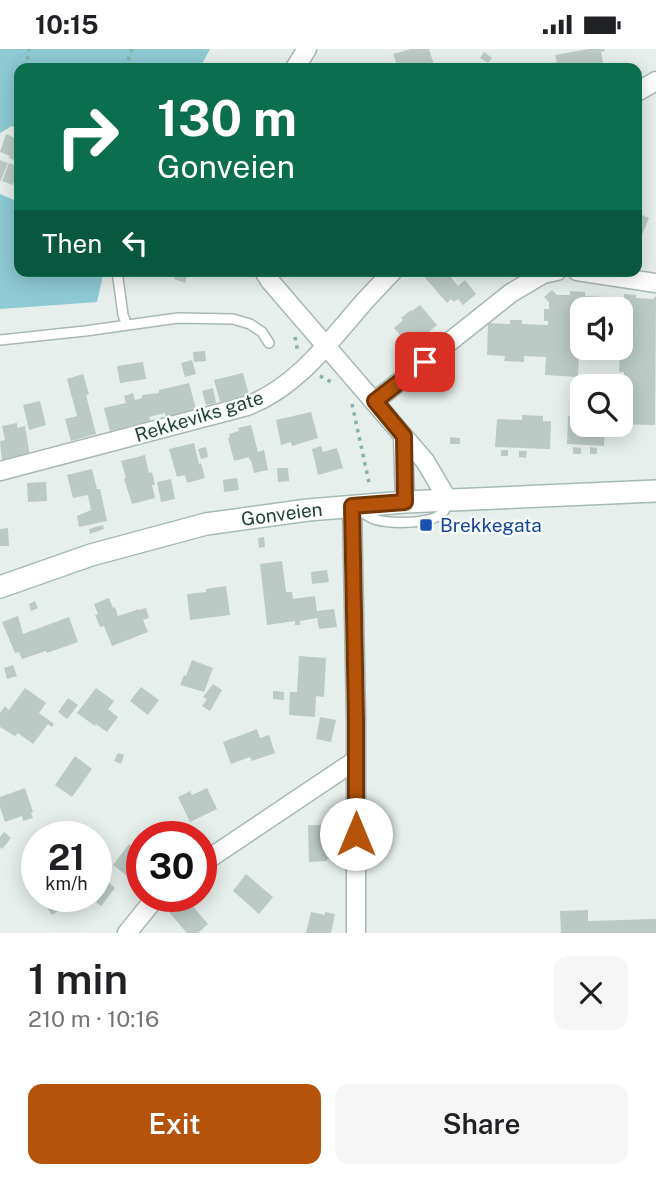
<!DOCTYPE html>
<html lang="en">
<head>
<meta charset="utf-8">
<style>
	body { margin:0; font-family:"Public Sans",sans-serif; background:#f6f6f6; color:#202124; height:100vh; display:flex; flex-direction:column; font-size:26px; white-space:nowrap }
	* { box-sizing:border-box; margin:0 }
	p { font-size:23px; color:#757577 }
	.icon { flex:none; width:38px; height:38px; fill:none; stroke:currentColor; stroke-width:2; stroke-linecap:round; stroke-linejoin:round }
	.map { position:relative; height:884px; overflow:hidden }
	.panel { display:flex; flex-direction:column; background:#fff; flex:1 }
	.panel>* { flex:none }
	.top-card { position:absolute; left:14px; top:14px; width:628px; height:214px; border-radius:14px; box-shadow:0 4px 18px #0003; background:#0b6e4f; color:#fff; overflow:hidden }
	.buttons { position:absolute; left:570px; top:248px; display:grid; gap:14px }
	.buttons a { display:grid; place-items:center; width:63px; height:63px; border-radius:14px; background:#fff; box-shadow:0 4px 18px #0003; font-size:35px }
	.speed { position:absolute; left:21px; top:772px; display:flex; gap:14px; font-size:35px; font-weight:700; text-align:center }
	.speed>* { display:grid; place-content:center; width:91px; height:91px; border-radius:50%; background:#fff; box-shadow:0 4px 18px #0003; line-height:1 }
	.speed small { font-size:18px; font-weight:400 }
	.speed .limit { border:10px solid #d22; background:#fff; color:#111 }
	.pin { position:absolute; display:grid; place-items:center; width:60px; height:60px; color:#fff; margin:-30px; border-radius:14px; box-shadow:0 4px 10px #0006 }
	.me { position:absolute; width:77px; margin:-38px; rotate:0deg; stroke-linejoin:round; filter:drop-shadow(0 0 5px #0008) }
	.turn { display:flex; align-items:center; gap:24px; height:147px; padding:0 28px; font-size:32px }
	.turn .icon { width:91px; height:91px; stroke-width:2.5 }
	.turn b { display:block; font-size:49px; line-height:60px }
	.then { display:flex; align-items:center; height:66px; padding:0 28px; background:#0003; gap:14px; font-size:26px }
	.round { display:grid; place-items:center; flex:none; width:74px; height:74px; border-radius:14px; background:#f6f6f6 }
	.summary { display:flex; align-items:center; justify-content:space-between; height:119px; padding:0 28px }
	h1 { font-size:42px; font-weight:600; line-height:52px }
	.primary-button { display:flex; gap:14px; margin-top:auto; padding:14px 28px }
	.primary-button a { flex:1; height:80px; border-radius:14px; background:#b45309; color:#fff; font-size:28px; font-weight:600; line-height:80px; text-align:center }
	.primary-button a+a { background:#f6f6f6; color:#202124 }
	.status { display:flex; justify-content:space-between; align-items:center; height:49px; padding:0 35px; background:#fff; direction:ltr }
	.status svg { height:19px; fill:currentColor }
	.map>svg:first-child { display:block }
	.water { fill:#8ec9d4 }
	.building { fill:#bbcac4 }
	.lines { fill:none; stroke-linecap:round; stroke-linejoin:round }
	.lane-casing { stroke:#a8b8b2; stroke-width:12 }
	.street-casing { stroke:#a8b8b2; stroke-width:21 }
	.secondary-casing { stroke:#a4bbb3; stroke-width:24 }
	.path { stroke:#86b3a5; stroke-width:3.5; stroke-dasharray:3.5 5; stroke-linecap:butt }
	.lane { stroke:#fff; stroke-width:9 }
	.street { stroke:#fff; stroke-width:18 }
	.secondary { stroke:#fff; stroke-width:21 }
	.route-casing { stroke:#753606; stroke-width:18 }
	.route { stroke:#b45309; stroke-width:12 }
	.transit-dot { fill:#1a4fb4; stroke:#f7fbf9; stroke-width:2.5 }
	.labels { text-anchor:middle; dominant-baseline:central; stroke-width:5; stroke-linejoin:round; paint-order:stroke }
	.street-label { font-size:19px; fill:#24423a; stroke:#f7fbf9 }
	.transit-label { font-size:19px; fill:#164399; stroke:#f7fbf9; text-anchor:start }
</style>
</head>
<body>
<div class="status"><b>10:15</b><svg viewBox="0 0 49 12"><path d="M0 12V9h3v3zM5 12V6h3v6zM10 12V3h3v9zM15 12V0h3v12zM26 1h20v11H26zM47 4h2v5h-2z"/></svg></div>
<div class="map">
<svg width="656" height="884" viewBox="0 0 656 884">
	<rect width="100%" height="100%" fill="#e6efeb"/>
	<path class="water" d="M0,0h210l-10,19h-181v60l-7,-2 -12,7z
		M0,145l19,8v69h85l-7,31 -97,7z"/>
	<path class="building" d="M411,0h18l6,19h-37l-5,-14z
		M589,0h15l1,2 -4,1 3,15 -7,1h-51l-1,-4 12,-2 -2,-7z
		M484,3l8,6 -4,5 -8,-5z
		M6,85l13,6v22l-10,-4 1,-2 -10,-4z
		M0,111l8,3 -8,19z
		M9,114l10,4 -6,18 -11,-4z
		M637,164l12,5 -10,24 -2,-1z
		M177,222l11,1 -3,11 -11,-4z
		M419,222h27l12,15 7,-6 11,14 -13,11 -5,-6 -4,3 -3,-3 -4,4z
		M552,241l5,5h13v-4l15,1v4l39,2v-4l12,1v3l17,1 3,-3 -1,129 -33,-1 1,-18h-2v-20h3v-14h-5l1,-21 5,1 1,-22h-5v-20h-38v18h-3l-2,49 -33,-2 1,-18 -22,-1v6l-20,-1 1,-5 -18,-1 1,-32 22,1v-4h12v4l26,1v-4h-4v-12h5v-7l-5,-5z
		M420,256l17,20 -8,7 2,2 -9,8 -2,-2 -9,7 -17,-19 9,-8 -2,-2 10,-8 1,1z
		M205,302l1,10 -12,1 -1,-10z
		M192,311l4,14 -11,3 -4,-14z
		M143,313l3,17 -26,4 -3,-17z
		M243,324l6,22 -29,7 -6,-22z
		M83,325l6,20 -3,1 10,39 -25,7 -6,-22 12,-3 -10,-37z
		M189,334l7,26 -30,8 -1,-4 -16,4 1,4 -40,10 -6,-23 22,-5 -2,-7 9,-3 2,7 7,-2v-3l17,-2v-3z
		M213,339l3,15 -10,2 -4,-14z
		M40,352l6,24 -17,5 -6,-25z
		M311,363l7,26 -26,8 -1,-4 -10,3 -5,-25z
		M577,363h6v13h22l-1,21 -37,-2 1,-28 9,1z
		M522,366l21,1v5h8l-1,28 -55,-2 2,-28 25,1z
		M17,374v5l8,-2 5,30 -28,5 -2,-20 5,-1 -3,-14z
		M251,376l7,27 6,-2 4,20 -14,3 -3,-13 -1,1 -1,-4 -15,4 -6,-23h2l-1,-4 10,-3 -1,-3z
		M450,388l10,1v6h-10z
		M194,394l5,21 2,-1 4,15 -18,5 -2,-8 -8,2 -8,-28z
		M321,397l2,6 14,-4 6,20 -25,7 -6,-26z
		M206,398l2,10 -7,2 -3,-10z
		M573,398l8,1v6h-8z
		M590,398l7,1v6h-7z
		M501,401h7v6h-7z
		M519,402h8l-1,7 -7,-1z
		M145,406l4,18 3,-1 3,13h-3l3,13 -23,6 -8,-25 2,-1 -5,-17z
		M277,419h11l1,13 -11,1z
		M92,420l5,20h3l7,32 -28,6 -2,-11 14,-6 -3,-15 -15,3 -6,-23z
		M237,429l2,12 -15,2 -1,-12z
		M171,430l4,20 -14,3 -4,-20z
		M46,433l1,19 -19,1 -1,-19z
		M103,476l1,4 -14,5 -1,-5z
		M8,479l1,18h-9v-17z
		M264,488l1,10 -6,1 -1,-10z
		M282,512l4,31h6l1,7 22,-3 2,15 17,-2 3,18 -18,2 -2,-11 -17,3v4h-5v-4l-28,4 -7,-61z
		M327,521l2,12 -17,2 -1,-12z
		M226,537l4,29 -40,5 -3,-26 19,-2v-3z
		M109,549l4,10 2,-1 3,9 21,-7v1l7,-2 3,10 -6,2 5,12 -36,14 -8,-20 -4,1 -5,-12 3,-1 -4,-10z
		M35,552l3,7 -7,3 -2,-7z
		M18,567l5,18 46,-17 9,25 -31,11 -1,-2 -24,8 -3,-7 -4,1 -13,-31z
		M299,607l27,2 -2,39 -8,-1 -1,21 -26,-2 1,-23h7z
		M192,611l21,8 -9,24 -24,-7 4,-10 2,1z
		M13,616l4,11 -10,3 -3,-11z
		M213,635l9,6 -12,21 -8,-5 5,-7 -4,-2z
		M141,638l18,13 -11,15 -18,-14z
		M25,639l21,15 -7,10 15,11 -2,3 -4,-3 -15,20 -15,-11 -3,3 -15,-9v-14l5,-7 4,4z
		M96,639l18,13 -6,8 10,8 -11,15 -11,-8 -1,2 -18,-13z
		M273,642l11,1v8l-11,-1z
		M68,649l10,7 -11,14 -9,-7z
		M320,668l16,3 -5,22 -15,-3z
		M257,680l3,9 9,-3 6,18 -23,8 -2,-4 -19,7 -8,-22z
		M118,704l6,2 -3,9 -7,-3z
		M75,707l17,13 -20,28 -17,-12z
		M25,739l8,24 -2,1 2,5 -10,3 -1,-5 -17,6 -5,-15v-10z
		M207,739l10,21 -27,13 -12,-25 12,-6 2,4z
		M308,776h27v34h-8v2l-18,1z
		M4,783l7,6 -9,11 -2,-2v-10z
		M129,795l13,10v22l-2,2 -6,-4 -3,5 -18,-14z
		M99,825l16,14 -14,18 -5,-4 10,-12 -10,-12z
		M246,825l27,23 -14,17 -26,-23z
		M39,847h48l-24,16 -2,-3 -9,6z
		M185,848l23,27 -10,9h-11l-18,-21z
		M588,861v11l68,-2v14h-95l-1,-22z
		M311,863l14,3v-3l10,2 -4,19h-25z"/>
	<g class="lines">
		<defs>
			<path id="lane" d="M117,222l6,44 4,10
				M0,291l85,-9 93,-13 55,1 17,5 12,8 7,11
				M360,462c4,2 9,6 14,8 16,5 60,6 70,-8 1,-2 3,-9 4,-11"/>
			<path id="street" d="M295,19l12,-19
				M637,43l19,-11
				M264,222l6,10 155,180 23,39
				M577,222l79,12
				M375,352l136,-108 32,-19 14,-3
				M403,387l2,66
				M0,422l247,-65c50,-19 82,-64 116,-103 10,-11 20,-21 30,-32
				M352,457l4,213v214
				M201,815l155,-104
				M127,884l30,-37"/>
			<g id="secondary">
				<path id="s1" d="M0,538l91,-32 115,-31 102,-14 97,-8 251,-11"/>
			</g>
		</defs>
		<use href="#lane" class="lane-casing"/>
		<use href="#street" class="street-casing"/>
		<use href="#secondary" class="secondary-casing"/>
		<path class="path" d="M26,19l3,-19
			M125,19l7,-19
			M15,78l4,-24
			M295,288l3,16
			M320,327l15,8
			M352,355l18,83"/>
		<use href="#lane" class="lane"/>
		<use href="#street" class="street"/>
		<use href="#secondary" class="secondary"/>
	</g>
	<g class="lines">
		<defs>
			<path id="route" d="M356,785v-115l-4,-213 53,-4 -1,-66 -29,-35 50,-39"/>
		</defs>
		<use href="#route" class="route-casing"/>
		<use href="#route" class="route"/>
	</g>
	<rect class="transit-dot" x="419" y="469" width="14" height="14" rx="3.5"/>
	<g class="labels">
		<g class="street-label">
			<text transform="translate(199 367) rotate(-17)">Rekkeviks gate</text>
			<text stroke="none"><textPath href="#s1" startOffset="292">Gonveien</textPath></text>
		</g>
		<g class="transit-label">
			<text x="440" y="476">Brekkegata</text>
		</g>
	</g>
</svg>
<div class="buttons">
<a><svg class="icon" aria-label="sound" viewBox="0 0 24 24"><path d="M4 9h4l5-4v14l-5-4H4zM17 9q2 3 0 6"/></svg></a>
<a><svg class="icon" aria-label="search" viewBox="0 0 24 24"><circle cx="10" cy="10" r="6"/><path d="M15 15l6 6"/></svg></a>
</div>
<div class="speed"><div>21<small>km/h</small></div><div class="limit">30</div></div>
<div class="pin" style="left:425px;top:313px;background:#d93025"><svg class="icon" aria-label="arrive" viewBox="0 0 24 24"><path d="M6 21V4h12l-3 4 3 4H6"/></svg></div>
<svg class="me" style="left:356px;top:785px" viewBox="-20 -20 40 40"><circle r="19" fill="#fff"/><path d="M0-13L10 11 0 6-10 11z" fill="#b45309"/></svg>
<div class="top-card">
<div class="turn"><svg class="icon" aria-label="right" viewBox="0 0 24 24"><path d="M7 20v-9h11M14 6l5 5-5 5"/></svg><div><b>130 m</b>Gonveien</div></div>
<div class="then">Then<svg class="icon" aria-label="left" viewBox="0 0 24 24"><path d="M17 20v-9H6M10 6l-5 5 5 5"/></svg></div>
</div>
</div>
<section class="panel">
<div class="summary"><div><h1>1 min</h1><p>210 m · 10:16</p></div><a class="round"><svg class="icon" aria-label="close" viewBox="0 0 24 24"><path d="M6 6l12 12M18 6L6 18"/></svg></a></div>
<div class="primary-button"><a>Exit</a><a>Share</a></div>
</section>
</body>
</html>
